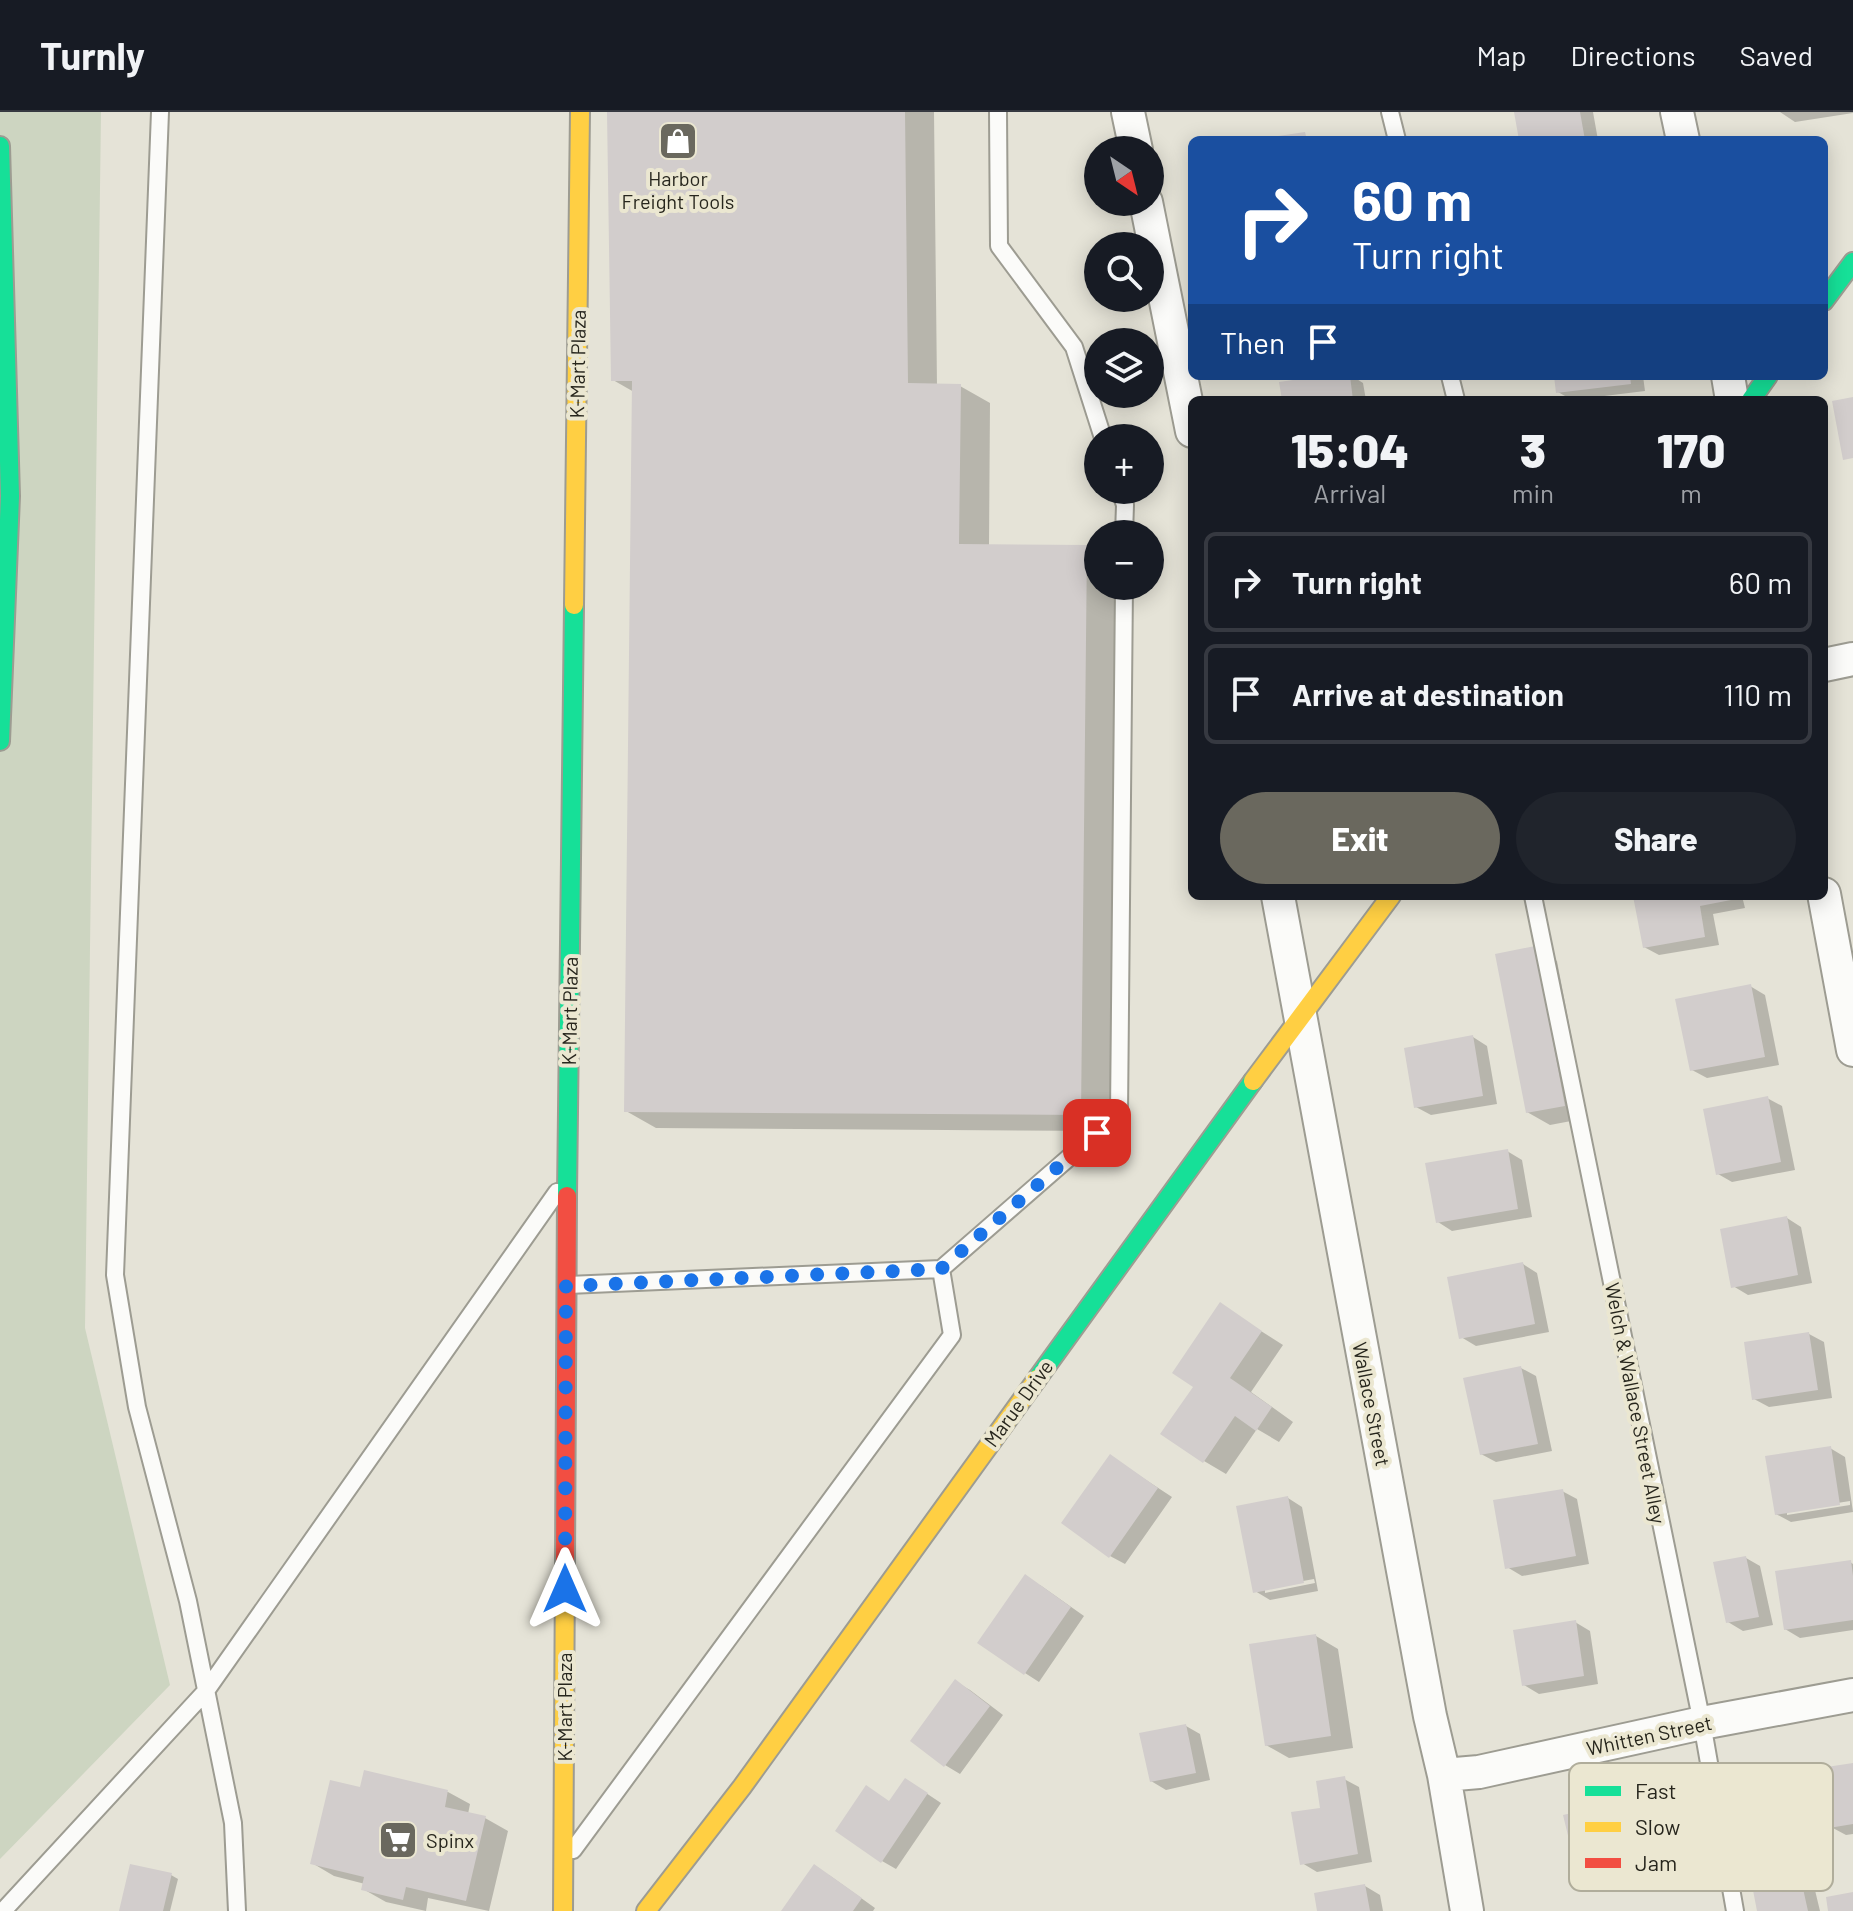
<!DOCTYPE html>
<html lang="en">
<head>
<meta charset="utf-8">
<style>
	body { margin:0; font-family:Barlow,sans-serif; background:#20242c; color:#f1f3f6; height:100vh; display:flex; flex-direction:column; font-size:30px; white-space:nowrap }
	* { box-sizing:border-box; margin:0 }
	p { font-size:26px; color:#9ea1a6 }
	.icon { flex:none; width:44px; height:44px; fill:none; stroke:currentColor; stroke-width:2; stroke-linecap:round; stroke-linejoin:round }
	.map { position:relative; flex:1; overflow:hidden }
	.sheet { position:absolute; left:1188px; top:284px; width:640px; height:504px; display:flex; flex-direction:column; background:#171b24; border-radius:12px; box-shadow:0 4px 20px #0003 }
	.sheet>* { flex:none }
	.guide { position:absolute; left:1188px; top:24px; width:640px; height:244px; border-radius:12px; box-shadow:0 4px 20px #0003; background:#1a4fa0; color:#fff; overflow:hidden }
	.needle { width:52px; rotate:145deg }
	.buttons { position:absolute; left:1084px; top:24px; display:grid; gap:16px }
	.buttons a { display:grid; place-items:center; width:80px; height:80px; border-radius:50%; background:#171b24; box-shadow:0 4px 20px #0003; font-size:40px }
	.pin { position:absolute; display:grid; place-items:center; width:68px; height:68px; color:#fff; margin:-34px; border-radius:16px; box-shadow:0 4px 12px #0006 }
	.me { position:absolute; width:88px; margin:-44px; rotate:0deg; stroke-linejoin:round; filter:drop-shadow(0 0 6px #0008) }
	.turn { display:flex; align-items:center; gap:28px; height:168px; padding:0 32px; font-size:36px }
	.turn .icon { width:104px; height:104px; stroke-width:2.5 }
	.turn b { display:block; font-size:56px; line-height:68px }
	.then { display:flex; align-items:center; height:76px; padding:0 32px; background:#0003; gap:16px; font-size:30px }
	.eta { display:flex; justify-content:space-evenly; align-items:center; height:136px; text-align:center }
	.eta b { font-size:48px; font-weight:800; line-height:56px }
	.action { display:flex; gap:16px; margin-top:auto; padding:16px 32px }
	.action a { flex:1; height:92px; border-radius:48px; background:#6a685e; color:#fff; font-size:32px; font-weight:800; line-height:92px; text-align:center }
	.action a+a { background:#20242c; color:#f1f3f6 }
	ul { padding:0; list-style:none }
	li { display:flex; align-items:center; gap:24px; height:100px; margin:0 16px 12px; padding:0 16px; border:4px solid #363941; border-radius:12px }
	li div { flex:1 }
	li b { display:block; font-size:30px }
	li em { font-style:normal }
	header { display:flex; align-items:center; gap:48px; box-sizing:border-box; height:112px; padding:0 40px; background:#171b24; border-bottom:2px solid #363941 }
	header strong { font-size:38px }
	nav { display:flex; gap:44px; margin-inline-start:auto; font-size:28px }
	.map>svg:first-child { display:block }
	.grass { fill:#cdd5c1 }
	.shadow { fill:#0003; fill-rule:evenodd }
	.building { fill:#d2cdcc }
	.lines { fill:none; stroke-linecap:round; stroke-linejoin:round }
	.lane-casing { stroke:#9d9c92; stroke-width:20 }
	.street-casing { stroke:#9d9c92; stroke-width:36 }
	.fast-casing { stroke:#9d9c92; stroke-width:22 }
	.slow-casing { stroke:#9d9c92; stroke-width:22 }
	.jam-casing { stroke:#9d9c92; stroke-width:22 }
	.lane { stroke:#fbfbf9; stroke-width:16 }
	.street { stroke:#fbfbf9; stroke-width:32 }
	.fast { stroke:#16e098; stroke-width:18 }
	.slow { stroke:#ffcf43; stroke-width:18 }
	.jam { stroke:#f24e42; stroke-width:18 }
	.route { stroke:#1a73e8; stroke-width:14; stroke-dasharray:0 25.2 }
	.labels { text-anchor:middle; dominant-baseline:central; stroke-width:8; stroke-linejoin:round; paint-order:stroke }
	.poi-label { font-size:20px; fill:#27261d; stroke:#ebe7d1 }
	.street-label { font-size:20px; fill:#27261d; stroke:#ebe7d1 }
	.key { fill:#ebe7d1; stroke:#b0ad9b; stroke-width:2 }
	.key-label { font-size:22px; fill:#27261d }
</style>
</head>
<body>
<header>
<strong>Turnly</strong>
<nav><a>Map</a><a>Directions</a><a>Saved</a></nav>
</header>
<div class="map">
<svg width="1853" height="1799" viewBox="0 0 1853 1799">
	<rect width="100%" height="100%" fill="#e5e3d7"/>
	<path class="grass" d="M0,0h101l-16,1216 85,357 -170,174z"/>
	<path class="shadow" d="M609,0h325l3,274h23l30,17 -1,143 98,1 11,6v33h18l-6,545 -454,-3 -30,-17 8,-719 -21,-12z
		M1516,0h77l5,28h-77z
		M1780,0h73v1l-58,9z
		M1335,264h17l11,7 3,17h-82z
		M1376,264h26l-20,4z
		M1556,264h87l2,15 -73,9 -14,-8z
		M1635,784h107l3,12 -32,6 6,31 -60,10 -15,-8z
		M1534,836l23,13 30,157 -37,7 -23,-13z
		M1750,874l15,9 14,70 -72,13 -15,-8z
		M1473,925l14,9 10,58 -66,11 -15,-8z
		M1767,986l15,8 13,64 -63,12 -14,-8z
		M1507,1039l15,9 10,57 -80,14 -14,-9z
		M1787,1106l14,9 11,56 -64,12 -15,-9z
		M1523,1152l14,9 12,59 -73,14 -15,-9z
		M1220,1193l63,40 -32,47 42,30 -14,20 -22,-13 -31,45 -22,-13 -8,-75z
		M1809,1222l15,8 8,56 -63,9 -15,-8z
		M1521,1256l15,8 16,75 -56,11 -15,-8z
		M1830,1336l15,9 8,55 -62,10 -15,-8zM1850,1389v4l-63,10v-4z
		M1111,1345l61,40 -47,67 -15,-8z
		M1562,1379l15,8 12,65 -67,12 -15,-9z
		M1288,1386l14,9 16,84 -48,9 -15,-9zM1314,1467l1,4 -50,10v-5z
		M1746,1446l14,8 13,59 -30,6 -15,-9z
		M1850,1450l3,2v66l-53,8 -15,-9z
		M1040,1473l44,31 -45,66 -14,-9z
		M1575,1510l15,9 8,53 -59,10 -15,-9z
		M1316,1524l22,13 15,99 -64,10 -23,-13z
		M956,1570l14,8 33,25 -43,59 -15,-9 -32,-25z
		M1186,1614l14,8 10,46 -44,10 -15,-9z
		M1853,1653v69l-7,1 -15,-8z
		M1344,1667l15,8 13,75 -55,10 -15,-9 21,-54z
		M920,1677l21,14 -45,66 -14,-8 8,-59z
		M361,1678l87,2 22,12 -2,10 17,4 23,13 -19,80 -61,-13 -2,13 -40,-9 -23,-13 2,-5 -31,-8 -22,-13z
		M171,1763l7,4 -8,32h-49z
		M829,1763l46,33 -2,3h-89z
		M1800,1765l14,9 6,25h-61z
		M1365,1774l15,9 3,16h-64z"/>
	<path class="building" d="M607,0h298l3,271 53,1 -2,160 128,1 -6,570 -457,-3 8,-731h-21z
		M1514,0h66l5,28h-66z
		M1305,20l2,8h-42v-2z
		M1321,264h29l3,24h-71l-3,-18z
		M1554,264h76l1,8 -75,9z
		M1853,285v61l-10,2 -11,-59z
		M1633,784h97l1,4 -31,6 5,31 -62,11z
		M1535,834l30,160 -39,7 -31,-159z
		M1751,872l14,73 -75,14 -15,-72z
		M1473,923l10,61 -69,12 -10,-60z
		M1768,984l13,66 -65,13 -13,-66z
		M1508,1037l10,60 -82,14 -11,-60z
		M1787,1104l11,59 -67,13 -11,-59z
		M1523,1150l12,62 -76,15 -12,-62z
		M1220,1190l42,29 -32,47 42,29 -16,24 -21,-15 -32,47 -43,-29 33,-47 -21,-14z
		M1809,1220l9,58 -66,10 -8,-58z
		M1521,1254l17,78 -58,11 -17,-77z
		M1831,1334l9,59 -65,10 -10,-59z
		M1110,1342l48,34 -49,70 -48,-35z
		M1563,1377l13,67 -71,13 -12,-69z
		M1288,1384l16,87 -51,10 -17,-87z
		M1746,1444l13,61 -33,6 -13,-61z
		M1851,1448l2,16v44l-69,10 -9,-59z
		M1025,1462l46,33 -47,68 -47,-32z
		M1576,1508l8,56 -62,10 -9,-56z
		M1316,1522l15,102 -66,10 -16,-102z
		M955,1567l35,27 -46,61 -34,-26z
		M1186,1612l10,49 -46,9 -11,-49z
		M1853,1651v61l-24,4 -9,-60z
		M364,1658l84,20 -3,17 41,9 -20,85 -60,-14 -3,13 -42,-10 3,-13 -54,-13 20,-84 30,7z
		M1345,1664l13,78 -58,11 -9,-53 29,-4 -4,-27z
		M905,1666l23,15 -47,70 -46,-32 31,-46 23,16z
		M1629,1688l15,66 -65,15 -16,-66z
		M130,1752l42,9 -9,38h-44z
		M814,1752l48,34 -9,13h-72z
		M1800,1763l8,36h-51l-5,-26z
		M1365,1772l5,27h-53l-3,-18z
		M1853,1780v19h-25l-2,-14z"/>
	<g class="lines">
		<defs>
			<path id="lane" d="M160,0l-45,1163 22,132 51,194 45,222 4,88
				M998,0l1,134 75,101 29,91
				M1390,0l7,28
				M1450,264l6,24
				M1120,378l5,15 -1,29
				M1533,784l169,827 33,188
				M568,1173l373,-16 178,-155 5,-528
				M573,1738l379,-515 -11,-66
				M3,1799l203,-220 351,-499"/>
			<path id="street" d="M1128,0l8,38
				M1677,0l6,28
				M1146,90l46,229
				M1728,264l4,24
				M1824,553l29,-6
				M1824,782l29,156
				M1278,784l152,820 14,59 23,136
				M1444,1663l35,-3 223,-49 151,-28"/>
			<path id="fast" d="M0,34l10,350 -10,245
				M1824,189l29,-39
				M1751,288l17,-24
				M567,1084l7,-591
				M1037,1267l216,-298"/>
			<path id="slow" d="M574,493l6,-493
				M1253,969l138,-185
				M563,1799l2,-347
				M646,1799l96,-124 295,-408"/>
			<path id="jam" d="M565,1452l2,-368"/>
		</defs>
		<use href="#lane" class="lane-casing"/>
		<use href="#street" class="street-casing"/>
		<use href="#fast" class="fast-casing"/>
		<use href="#slow" class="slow-casing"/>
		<use href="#jam" class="jam-casing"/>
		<use href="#lane" class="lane"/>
		<use href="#street" class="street"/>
		<use href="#fast" class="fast"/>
		<use href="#slow" class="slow"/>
		<use href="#jam" class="jam"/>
	</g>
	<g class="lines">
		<path class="route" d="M565,1477l1,-303 375,-17 156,-136"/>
	</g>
	<defs>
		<symbol id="shop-square" viewBox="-11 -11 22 22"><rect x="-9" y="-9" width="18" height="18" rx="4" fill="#6a685e" stroke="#ebe7d1"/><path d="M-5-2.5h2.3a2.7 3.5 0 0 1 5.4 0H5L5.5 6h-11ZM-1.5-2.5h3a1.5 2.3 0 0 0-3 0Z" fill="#fff"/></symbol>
		<symbol id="supermarket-square" viewBox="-11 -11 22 22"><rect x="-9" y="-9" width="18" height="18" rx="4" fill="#6a685e" stroke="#ebe7d1"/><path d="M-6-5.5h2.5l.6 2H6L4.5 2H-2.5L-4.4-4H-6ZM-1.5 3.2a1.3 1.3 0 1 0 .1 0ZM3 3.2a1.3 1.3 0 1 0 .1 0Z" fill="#fff"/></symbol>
	</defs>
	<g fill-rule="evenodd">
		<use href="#shop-square" x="656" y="7" width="44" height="44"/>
		<use href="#supermarket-square" x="376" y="1706" width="44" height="44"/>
	</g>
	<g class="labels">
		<g class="poi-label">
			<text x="678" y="66">Harbor<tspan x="678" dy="23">Freight Tools</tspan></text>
			<text x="426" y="1728" text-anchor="start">Spinx</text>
		</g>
		<g class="street-label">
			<text transform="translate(577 252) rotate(-89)">K-Mart Plaza</text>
			<text transform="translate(569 899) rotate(-89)">K-Mart Plaza</text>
			<text transform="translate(1018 1291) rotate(-54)">Marue Drive</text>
			<text transform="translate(1636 1291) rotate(79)">Welch &amp; Wallace Street Alley</text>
			<text transform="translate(1372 1292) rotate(79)">Wallace Street</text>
			<text transform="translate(564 1595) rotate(-90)">K-Mart Plaza</text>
			<text transform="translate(1649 1623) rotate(-12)">Whitten Street</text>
		</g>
	</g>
	<rect x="1569" y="1651" width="264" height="128" rx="12" class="key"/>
	<rect x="1585" y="1674" width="36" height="10" fill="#16e098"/>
	<rect x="1585" y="1710" width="36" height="10" fill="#ffcf43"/>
	<rect x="1585" y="1746" width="36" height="10" fill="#f24e42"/>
	<g class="key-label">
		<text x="1635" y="1687">Fast</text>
		<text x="1635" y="1723">Slow</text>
		<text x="1635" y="1759">Jam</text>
	</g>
</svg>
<div class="buttons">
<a><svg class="needle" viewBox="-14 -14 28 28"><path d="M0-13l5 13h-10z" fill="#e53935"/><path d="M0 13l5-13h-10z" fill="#9ea1a6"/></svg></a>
<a><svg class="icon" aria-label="search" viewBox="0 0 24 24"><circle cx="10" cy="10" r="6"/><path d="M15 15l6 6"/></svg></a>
<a><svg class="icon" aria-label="layers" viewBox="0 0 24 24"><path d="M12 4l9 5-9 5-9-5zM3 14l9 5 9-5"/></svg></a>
<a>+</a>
<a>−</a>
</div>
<div class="pin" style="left:1097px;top:1021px;background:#d93025"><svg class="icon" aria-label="arrive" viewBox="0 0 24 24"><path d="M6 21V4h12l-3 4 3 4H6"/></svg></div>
<svg class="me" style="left:565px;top:1477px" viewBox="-20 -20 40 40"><path d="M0-17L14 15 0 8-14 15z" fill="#1a73e8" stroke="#fff" stroke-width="4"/></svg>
<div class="guide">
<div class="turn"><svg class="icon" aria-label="right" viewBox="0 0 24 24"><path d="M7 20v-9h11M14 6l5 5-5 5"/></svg><div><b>60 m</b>Turn right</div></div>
<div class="then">Then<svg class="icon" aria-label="arrive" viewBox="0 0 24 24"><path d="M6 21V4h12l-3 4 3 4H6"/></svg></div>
</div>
<section class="sheet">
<div class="eta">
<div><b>15:04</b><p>Arrival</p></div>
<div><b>3</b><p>min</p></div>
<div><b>170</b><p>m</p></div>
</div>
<ul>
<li><svg class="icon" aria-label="right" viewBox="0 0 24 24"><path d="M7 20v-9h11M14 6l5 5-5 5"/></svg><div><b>Turn right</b></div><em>60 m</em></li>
<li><svg class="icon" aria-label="arrive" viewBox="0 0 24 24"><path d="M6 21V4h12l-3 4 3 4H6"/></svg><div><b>Arrive at destination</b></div><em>110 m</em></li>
</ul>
<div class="action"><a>Exit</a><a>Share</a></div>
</section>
</div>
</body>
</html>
